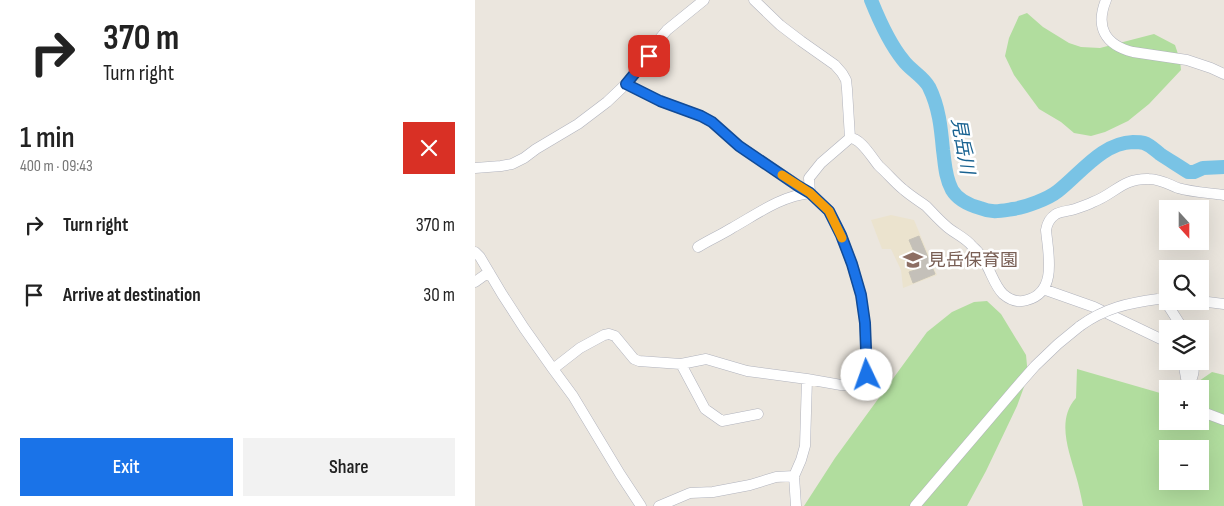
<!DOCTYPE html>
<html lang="en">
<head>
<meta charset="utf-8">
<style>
	body { margin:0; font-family:"Sofia Sans Condensed","Noto Sans JP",sans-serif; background:#f2f2f2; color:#222; height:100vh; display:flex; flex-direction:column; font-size:19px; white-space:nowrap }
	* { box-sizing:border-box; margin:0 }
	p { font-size:16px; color:#767676 }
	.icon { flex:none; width:28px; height:28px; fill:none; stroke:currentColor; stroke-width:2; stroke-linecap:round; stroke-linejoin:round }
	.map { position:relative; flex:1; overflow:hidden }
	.details { display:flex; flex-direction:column; background:#fff; width:475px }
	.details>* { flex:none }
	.hud { background:#fff; color:#222; overflow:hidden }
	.needle { width:32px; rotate:159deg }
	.fabs { position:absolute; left:684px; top:200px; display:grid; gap:10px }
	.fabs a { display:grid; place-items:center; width:50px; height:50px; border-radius:0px; background:#fff; box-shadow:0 5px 20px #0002; font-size:25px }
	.pin { position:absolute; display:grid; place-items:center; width:42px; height:42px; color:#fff; margin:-21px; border-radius:10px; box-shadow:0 2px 8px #0006 }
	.me { position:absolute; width:55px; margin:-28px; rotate:357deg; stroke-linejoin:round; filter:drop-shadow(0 0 4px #0008) }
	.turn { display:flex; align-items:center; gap:18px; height:105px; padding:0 20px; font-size:22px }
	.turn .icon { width:65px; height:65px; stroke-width:2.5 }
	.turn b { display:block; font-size:35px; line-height:42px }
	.round { display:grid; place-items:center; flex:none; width:52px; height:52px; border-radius:0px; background:#f2f2f2 }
	.head { display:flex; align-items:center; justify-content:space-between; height:85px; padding:0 20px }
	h1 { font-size:30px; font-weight:600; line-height:38px }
	.button { display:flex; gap:10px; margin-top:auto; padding:10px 20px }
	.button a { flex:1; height:58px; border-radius:0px; background:#1a73e8; color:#fff; font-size:20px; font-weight:600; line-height:58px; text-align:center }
	.button a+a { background:#f2f2f2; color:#222 }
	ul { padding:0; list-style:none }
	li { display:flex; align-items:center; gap:15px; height:70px; padding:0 20px }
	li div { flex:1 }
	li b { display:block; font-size:19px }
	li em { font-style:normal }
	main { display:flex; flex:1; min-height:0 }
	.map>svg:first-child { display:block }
	.education { fill:#ebe3ce }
	.green { fill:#b1dd9e; fill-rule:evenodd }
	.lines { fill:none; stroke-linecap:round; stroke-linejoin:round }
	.river { stroke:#79c3e5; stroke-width:14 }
	.building { fill:#c4c0b9; stroke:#c6c2b7 }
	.minor-casing { stroke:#b1b3bd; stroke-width:11 }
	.minor { stroke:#fff; stroke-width:10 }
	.minor-bridge-casing { stroke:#b1b3bd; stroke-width:11; stroke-linecap:butt }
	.minor-bridge { stroke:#fff; stroke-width:10 }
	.route-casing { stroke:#114b97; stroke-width:12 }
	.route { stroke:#1a73e8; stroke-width:9 }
	.slow { stroke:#f59e0b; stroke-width:9 }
	.labels { text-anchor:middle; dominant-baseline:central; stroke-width:5; stroke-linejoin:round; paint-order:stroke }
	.education-label { font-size:18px; fill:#785e54; stroke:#fff; text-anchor:start }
	.water-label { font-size:19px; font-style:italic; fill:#186291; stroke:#fff }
</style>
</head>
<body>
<main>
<section class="details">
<div class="hud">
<div class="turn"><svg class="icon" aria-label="right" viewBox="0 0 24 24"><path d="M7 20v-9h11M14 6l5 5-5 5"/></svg><div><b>370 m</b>Turn right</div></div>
</div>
<div class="head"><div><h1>1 min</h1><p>400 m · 09:43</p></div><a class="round" style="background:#d93025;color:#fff"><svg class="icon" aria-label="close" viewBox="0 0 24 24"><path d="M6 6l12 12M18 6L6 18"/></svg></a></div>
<ul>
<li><svg class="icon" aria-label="right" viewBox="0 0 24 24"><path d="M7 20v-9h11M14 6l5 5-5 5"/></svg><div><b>Turn right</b></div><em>370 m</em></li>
<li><svg class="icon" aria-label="arrive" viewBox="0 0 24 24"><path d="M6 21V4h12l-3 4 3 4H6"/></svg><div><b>Arrive at destination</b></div><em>30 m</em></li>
</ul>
<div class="button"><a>Exit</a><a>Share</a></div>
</section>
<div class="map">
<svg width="749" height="506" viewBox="0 0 749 506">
	<rect width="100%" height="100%" fill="#ebe6de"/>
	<path class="education" d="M416,215l23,5 23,55 -34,13 -2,-18 -10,-21h-9l-11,-29z"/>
	<path class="green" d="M552,13l16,14 26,16 12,4 19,1 54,-14 21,11 5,15 1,10 -32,34 -21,17 -23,11 -14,4 -17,-3 -13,-11 -22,-13 -25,-34 -9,-19 4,-18 10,-22z
		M512,301l14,13 25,41 2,21 -11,30 -31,65 -19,35h-163l31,-48 92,-126 25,-20 22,-10z
		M602,369l90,26v26h33v-32h-7l6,-8 13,-9 12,3v131h-141c-2,-10 -4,-20 -7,-30 -7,-25 -20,-56 0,-78zM692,449h33v32h-33z"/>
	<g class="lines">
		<path class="river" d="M396,0c8,20 18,43 32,60 7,10 20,16 26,27 10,20 12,41 14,63 2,14 2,27 9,40 6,10 17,15 28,18 12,5 20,3 33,1 13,-2 35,-10 45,-18 23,-18 44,-48 75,-49 3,0 8,0 11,1 6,2 11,7 16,11 9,6 19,12 28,18h6l9,-4 21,-1"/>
	</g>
	<path class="building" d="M444,236l16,38 -22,9 -4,-11 12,-4 -12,-28z"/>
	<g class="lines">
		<defs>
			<path id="minor" d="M279,0l26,25 21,16 34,24 7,8 4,7 1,9 3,49
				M631,0c-11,27 -1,45 27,52l54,8 24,8 13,6
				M375,138c11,0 22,20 29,28 9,8 16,17 25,24 7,6 15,11 22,16 6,6 12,13 19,19 8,8 20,12 27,21 5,4 9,9 12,15 7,10 10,24 19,33 7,6 15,9 24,6 31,-8 21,-47 19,-70 1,-7 4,-12 10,-16 6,-3 13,-3 19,-5 6,-2 12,-4 18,-7 22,-8 29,-24 56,-23 11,0 19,5 29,9 13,4 32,5 46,7
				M0,168l26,-2 11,-2 12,-6 12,-9 42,-25 29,-22 19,-18 23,-27 7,-14 11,-13 37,-30
				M335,193l-1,-15 12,-15 29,-25
				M223,247c11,-7 23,-12 34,-19 25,-14 49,-32 78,-35
				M0,252l5,5 22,37 22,34 29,41 20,27 47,78 21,32
				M0,282l14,-10
				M568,289l51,18 73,35
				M689,299l19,30
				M725,301l24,3
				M708,361l5,28
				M206,364l24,45 17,12 36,-7
				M78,369l27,-21 24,-13 5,-1 6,2 19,23 5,2 42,3 25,-5 41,12 60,8 34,6h10l11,-3 5,-7 -2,-52 -4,-28 -9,-31 -11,-29 -12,-24 -19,-18 -71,-47 -27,-24 -11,-6 -41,-15 -34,-17
				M714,385c4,-8 6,-14 4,-24
				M725,411l24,9
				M319,476l2,30
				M184,506l31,-13 23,-1 37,-7 26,-8 18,-1 7,-16 4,-14 2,-67
				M440,506l99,-116 21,-24 23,-22 22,-18"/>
		</defs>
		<use href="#minor" class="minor-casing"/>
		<use href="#minor" class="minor"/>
		<defs>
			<path id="minor-bridge" d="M605,326c25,-18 48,-23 78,-27"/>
		</defs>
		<use href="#minor-bridge" class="minor-bridge-casing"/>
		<use href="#minor-bridge" class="minor-bridge"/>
	</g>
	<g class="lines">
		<defs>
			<path id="route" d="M174,56l-23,28 34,17 41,15 11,6 27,24 59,40 12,7 19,18 12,24 11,29 9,31 4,28 2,52"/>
		</defs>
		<use href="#route" class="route-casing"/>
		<use href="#route" class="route"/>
		<path class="slow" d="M307,175l28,18 19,18 13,27"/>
	</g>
	<defs>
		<symbol id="school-bare" viewBox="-9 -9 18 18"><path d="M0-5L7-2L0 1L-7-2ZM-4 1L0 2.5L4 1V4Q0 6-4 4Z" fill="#8d6e63" stroke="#fff" stroke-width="2.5" paint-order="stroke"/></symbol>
	</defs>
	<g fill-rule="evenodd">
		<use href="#school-bare" x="424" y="246" width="28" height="28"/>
	</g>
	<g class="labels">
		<g class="education-label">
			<text x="453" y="260">見岳保育園</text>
		</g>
		<g class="water-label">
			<text transform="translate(487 146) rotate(80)">見岳川</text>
		</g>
	</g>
</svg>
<div class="fabs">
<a><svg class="needle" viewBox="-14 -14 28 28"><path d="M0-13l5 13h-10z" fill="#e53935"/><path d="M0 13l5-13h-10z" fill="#767676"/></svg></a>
<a><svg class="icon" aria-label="search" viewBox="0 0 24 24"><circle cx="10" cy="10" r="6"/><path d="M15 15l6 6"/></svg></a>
<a><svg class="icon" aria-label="layers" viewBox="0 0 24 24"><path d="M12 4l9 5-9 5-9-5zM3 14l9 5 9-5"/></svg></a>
<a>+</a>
<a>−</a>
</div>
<div class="pin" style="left:174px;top:56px;background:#d93025"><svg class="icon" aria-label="arrive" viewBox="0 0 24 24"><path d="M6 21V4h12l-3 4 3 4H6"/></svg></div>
<svg class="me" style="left:392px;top:375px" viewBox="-20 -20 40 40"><circle r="19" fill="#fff"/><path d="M0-13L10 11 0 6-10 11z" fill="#1a73e8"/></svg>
</div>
</main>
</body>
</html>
